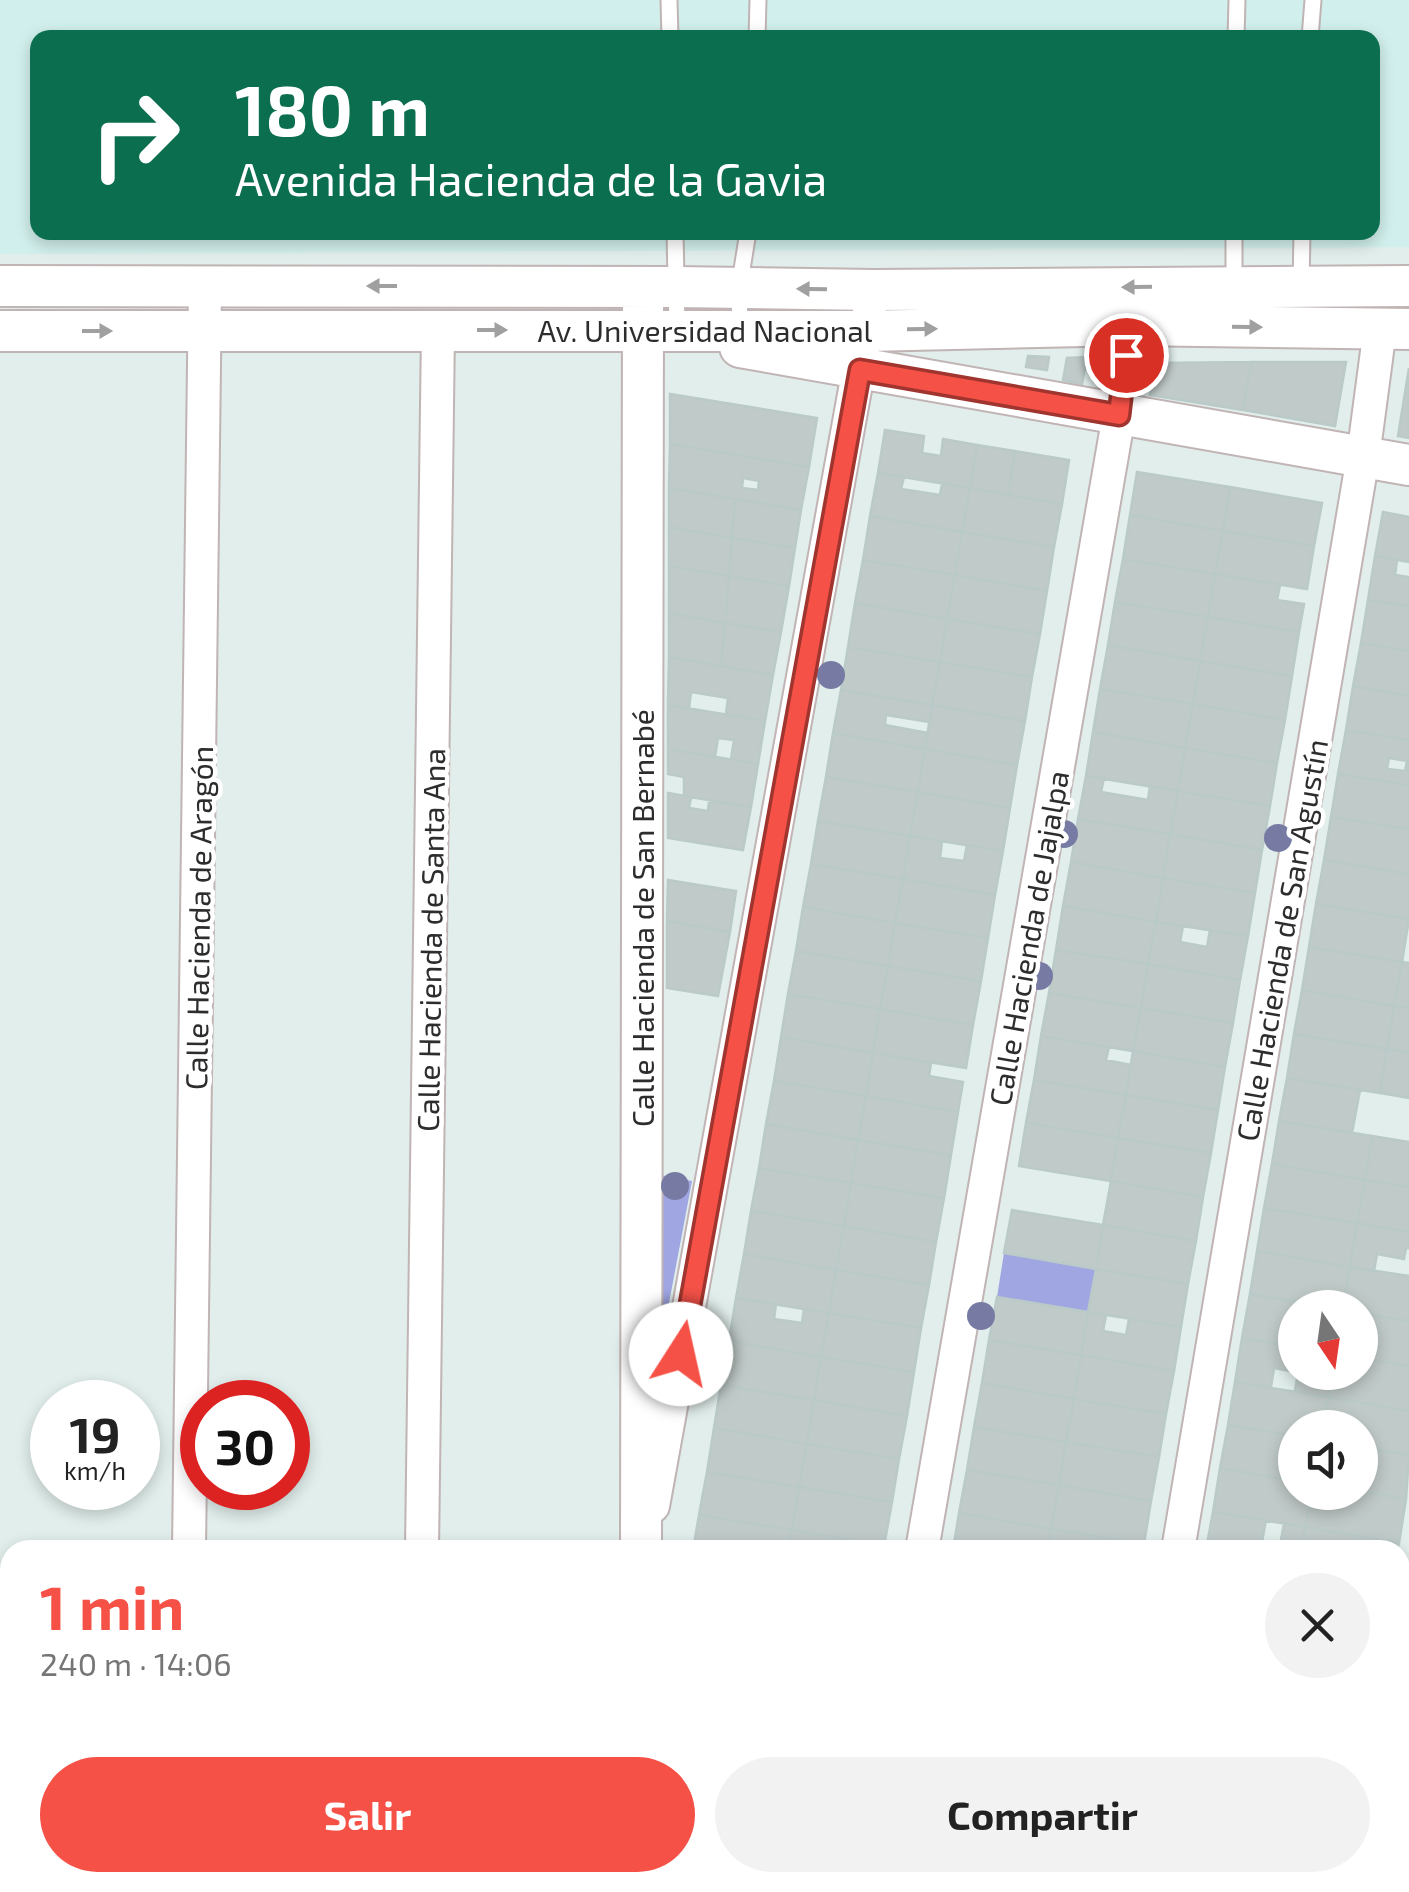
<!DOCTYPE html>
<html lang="es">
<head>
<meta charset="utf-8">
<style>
	body { margin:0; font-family:"Exo 2",sans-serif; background:#f2f2f2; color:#222; height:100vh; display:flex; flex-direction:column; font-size:38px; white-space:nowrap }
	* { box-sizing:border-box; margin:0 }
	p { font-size:32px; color:#767676 }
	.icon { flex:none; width:55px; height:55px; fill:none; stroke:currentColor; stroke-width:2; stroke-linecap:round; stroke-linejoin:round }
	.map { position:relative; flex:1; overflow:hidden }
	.panel { position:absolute; left:0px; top:1540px; width:1410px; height:352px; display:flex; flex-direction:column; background:#fff; border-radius:30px 30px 0 0; box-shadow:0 5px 15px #0003 }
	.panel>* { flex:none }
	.guide { position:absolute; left:30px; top:30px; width:1350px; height:210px; border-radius:20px; box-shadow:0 5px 15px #0003; background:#0b6e4f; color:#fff; overflow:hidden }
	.needle { width:65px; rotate:167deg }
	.buttons { position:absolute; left:1278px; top:1290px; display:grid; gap:20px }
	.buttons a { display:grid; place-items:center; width:100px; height:100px; border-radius:50%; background:#fff; box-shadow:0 5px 15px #0003; font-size:50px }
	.speed { position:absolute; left:30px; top:1380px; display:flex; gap:20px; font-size:50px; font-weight:700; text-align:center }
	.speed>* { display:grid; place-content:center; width:130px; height:130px; border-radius:50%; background:#fff; box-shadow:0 5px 15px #0003; line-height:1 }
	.speed small { font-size:25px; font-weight:400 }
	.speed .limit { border:15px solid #d22; background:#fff; color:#111 }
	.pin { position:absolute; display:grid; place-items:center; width:85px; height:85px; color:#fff; margin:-42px; border:5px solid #fff; border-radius:50%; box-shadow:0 2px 10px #0007 }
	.me { position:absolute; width:110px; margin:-55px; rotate:10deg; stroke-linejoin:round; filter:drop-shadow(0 0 8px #0008) }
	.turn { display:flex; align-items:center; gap:35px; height:210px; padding:0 40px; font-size:45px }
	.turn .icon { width:130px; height:130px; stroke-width:2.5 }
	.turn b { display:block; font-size:70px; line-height:85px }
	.round { display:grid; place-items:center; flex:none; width:105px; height:105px; border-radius:52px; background:#f2f2f2 }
	.headline { display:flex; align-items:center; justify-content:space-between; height:170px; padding:0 40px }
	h1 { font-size:60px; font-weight:700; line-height:75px; color:#f55147 }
	.primary-button { display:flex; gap:20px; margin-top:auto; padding:20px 40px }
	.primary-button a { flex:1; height:115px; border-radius:60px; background:#f55147; color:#fff; font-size:40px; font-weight:700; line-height:115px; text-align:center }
	.primary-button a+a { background:#f2f2f2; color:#222 }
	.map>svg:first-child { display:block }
	.education { fill:#d1efec; fill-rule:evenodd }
	.green { fill:#9fa6e2 }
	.building { fill:#c0cac8; stroke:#bacac8; stroke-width:2.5; fill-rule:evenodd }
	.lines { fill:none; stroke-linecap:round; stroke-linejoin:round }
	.service-casing { stroke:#c0b4b4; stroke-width:19 }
	.minor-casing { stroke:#c0b4b4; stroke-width:36 }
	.tertiary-casing { stroke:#c0b4b4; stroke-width:44 }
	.service { stroke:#fff; stroke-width:15 }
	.minor { stroke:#fff; stroke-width:32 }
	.tertiary { stroke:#fff; stroke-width:40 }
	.tree { fill:#777ba4 }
	.oneway { fill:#a0a0a0 }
	.route-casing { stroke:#9f352e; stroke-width:25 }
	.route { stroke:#f55147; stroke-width:18 }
	.labels { text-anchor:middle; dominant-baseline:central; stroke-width:9; stroke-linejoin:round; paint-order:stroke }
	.street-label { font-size:30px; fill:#2d2d2d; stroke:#fff }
</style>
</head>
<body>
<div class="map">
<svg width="1409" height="1892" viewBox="0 0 1409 1892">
	<rect width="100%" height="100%" fill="#e1eeeb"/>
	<path class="education" d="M0,0h1409v247l-1409,7zM38,38h1334v194h-1334z"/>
	<path class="green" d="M661,1175l31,6 -30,159z
		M1004,1253l92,16 -8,43 -91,-15z"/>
	<path class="building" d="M1028,356l21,1 -2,13 -21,-3z
		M1087,357l-5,27 -19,-4 4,-22z
		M1251,362h95l-11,64 -92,-16z
		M1251,362l-8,48 -93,-15 6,-32z
		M1409,368v70l-11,-2z
		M670,394l147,24 -8,49 -139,-23z
		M885,430l39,6 -2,17 19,3 2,-17 34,6 -7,43 -92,-15z
		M670,444l139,23 -8,43 -132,-22zM743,478l16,3 -1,9 -16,-2z
		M977,445l38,6 -7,44 -38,-7z
		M1015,451l54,9 -7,44 -54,-9z
		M1137,472l93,15 -7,44 -93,-16z
		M878,473l26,4 -3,12 39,6 2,-11 28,4 -8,44 -92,-16z
		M1230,487l92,16 -8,43 -91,-15z
		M669,488l66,11 -3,39 -63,-11z
		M970,488l92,16 -8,43 -92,-15z
		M735,499l66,11 -6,38 -63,-10z
		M1383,512l26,5v45l-34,-6z
		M1130,515l93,16 -8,43 -92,-15z
		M870,516l92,16 -7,43 -92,-15z
		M669,527l63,11 -3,38 -60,-10z
		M1223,531l91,15 -7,43 -92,-15z
		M962,532l92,15 -7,44 -92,-16z
		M732,538l63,10 -6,38 -60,-10z
		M1375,556l22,4 -2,15 14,2v29l-41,-6z
		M1123,559l92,15 -7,43 -93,-15z
		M863,560l92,15 -8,44 -92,-16z
		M669,566l60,10 -4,47 -56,-10z
		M1215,574l65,11 -3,15 27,4 -5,28 -91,-15z
		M955,575l92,16 -7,43 -93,-15z
		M729,576l60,10 -8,46 -56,-9z
		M1368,600l41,6v45l-48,-8z
		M1115,602l93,15 -8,44 -92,-16z
		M855,603l92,16 -7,43 -92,-15z
		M669,613l56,10 -4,43 -52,-9z
		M1208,617l91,15 -7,44 -92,-15z
		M947,619l93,15 -8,43 -92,-15z
		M725,623l56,9 -8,43 -52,-9z
		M1361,643l48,8v45l-56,-10z
		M1108,645l92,16 -7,43 -93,-15z
		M848,647l92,15 -8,43 -91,-15z
		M669,657l104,18 -8,46 -39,-7 2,-16 -37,-6 -2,16 -21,-3z
		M1200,661l92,15 -7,44 -92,-16z
		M940,662l92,15 -7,44 -93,-16z
		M1353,686l56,10v44l-63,-10z
		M1100,689l93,15 -8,44 -92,-16z
		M841,690l91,15 -2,17 -44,-7 -1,10 43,8 -3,16 -92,-16z
		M1193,704l92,16 -8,43 -92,-15z
		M668,705l97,16 -7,43 -27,-5 3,-19 -16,-2 -3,19 -47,-8z
		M932,705l93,16 -8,44 -92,-16z
		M1346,730l63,10v45l-71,-11zM1389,758l18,3 -2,10 -18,-2z
		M1093,732l92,16 -7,43 -92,-15z
		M833,733l92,16 -7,43 -92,-15z
		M1185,748l92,15 -7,43 -92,-15z
		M668,749l90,15 -7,43 -67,-11v-19l-16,-3z
		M925,749l92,16 -7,43 -92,-16z
		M1338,774l71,11v44l-78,-12z
		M1086,776l18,2 -3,14 47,8 2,-14 28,5 -8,43 -92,-15z
		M826,777l92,15 -8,44 -92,-15z
		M1178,791l92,15 -8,44 -92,-16z
		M918,792l92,16 -7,43 -93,-15z
		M668,793l23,4 -2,11 19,3 1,-10 42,6 -8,43 -75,-12z
		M1331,817l78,12v45l-85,-14z
		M1078,819l92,15 -7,44 -92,-16z
		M818,821l92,15 -7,43 -92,-15z
		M1170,834l92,16 -7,43 -92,-15z
		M910,836l32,5 -2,17 24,3 3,-16 36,6 -8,44 -92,-16z
		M1324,860l85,14v45l-93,-15z
		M1071,862l92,16 -7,44 -93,-16z
		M811,864l92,15 -8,44 -92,-16z
		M1163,878l92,15 -7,43 -92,-14z
		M903,879l92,16 -7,43 -93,-15z
		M668,880l68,11 -6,41 -63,-11z
		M1316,904l93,15 -7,43 -93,-15z
		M1063,906l93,16 -8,42 -92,-14z
		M803,907l92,16 -7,43 -92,-15z
		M667,921l63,11 -12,64 -51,-8z
		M1156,922l27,4 -3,16 27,5 3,-17 38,6 -8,44 -92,-16z
		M895,923l93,15 -7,43 -93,-15z
		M1309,947l93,15 -8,44 -92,-16z
		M1056,950l92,14 -7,44 -92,-15z
		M796,951l92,15 -8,43 -92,-15z
		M1402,962l7,1v45l-15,-2z
		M1148,964l92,16 -7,43 -92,-15z
		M888,966l93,15 -8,44 -93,-16z
		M1302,990l92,16 -7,43 -93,-15z
		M1049,993l92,15 -8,43 -92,-15z
		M788,994l92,15 -7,44 -92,-16z
		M1394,1006l15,2v45l-22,-4z
		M1141,1008l92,15 -8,44 -92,-16z
		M880,1009l93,16 -7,43 -93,-15z
		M1294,1034l93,15 -7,44 -93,-15z
		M1041,1036l68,11 -3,13 25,5 -5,30 -92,-15z
		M781,1037l92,16 -7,43 -92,-15z
		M1387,1049l22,4v45l-29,-5z
		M1133,1051l92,16 -7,43 -92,-15z
		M873,1053l58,10 -2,13 34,6 -5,30 -92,-16z
		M1287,1078l73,12 -8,43 -73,-12z
		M1034,1080l92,15 -8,43 -92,-15z
		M774,1081l92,15 -8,44 -92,-16z
		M1126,1095l92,15 -7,43 -93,-15z
		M866,1096l92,16 -7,43 -93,-15z
		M1279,1121l93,15 -7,44 -93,-16z
		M1026,1123l92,15 -7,43 -92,-15z
		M766,1124l92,16 -7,43 -92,-15z
		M1372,1136l37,6v45l-44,-7z
		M1118,1138l93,15 -8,44 -92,-16z
		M858,1140l93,15 -7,43 -93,-15z
		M1272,1164l93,16 -8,43 -93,-15z
		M759,1168l92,15 -7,43 -93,-15z
		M1365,1180l44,7v45l-52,-9z
		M1111,1181l92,16 -7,44 -93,-16z
		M851,1183l93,15 -8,44 -92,-16z
		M1264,1208l93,15 -7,44 -93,-16z
		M1012,1210l91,15 -7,44 -92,-16z
		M751,1211l93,15 -8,44 -92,-16z
		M1357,1223l52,9v16h-3l-2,11 -27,-5 -3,17 -24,-4z
		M1103,1225l93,16 -8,43 -92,-15z
		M844,1226l92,16 -7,43 -93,-15z
		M1257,1251l93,16 -7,41 -93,-14z
		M744,1254l92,16 -7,43 -93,-15z
		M1350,1267l59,9v45l-49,-8v-5h-17z
		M1096,1269l92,15 -7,43 -93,-15z
		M836,1270l93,15 -8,43 -92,-15z
		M1250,1294l78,14h-33v39l-53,-9z
		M997,1297l91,15 -7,43 -92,-15z
		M736,1298l40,6 -2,15 28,4 2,-14 25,4 -8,44 -92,-16z
		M1088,1312l18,3 -3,16 23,4 3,-16 52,8 -7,44 -93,-16z
		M829,1313l92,15 -7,44 -93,-15z
		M1360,1313l49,8v45l-49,-8z
		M1242,1338l53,9v25l-21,-4 -3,19 -36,-5z
		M989,1340l92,15 -7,44 -92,-16z
		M729,1341l92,16 -7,43 -93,-15z
		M1081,1355l93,16 -8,43 -92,-15z
		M821,1357l93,15 -7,44 -93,-16z
		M1360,1358l49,8v45l-81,-14 4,-25h28z
		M1332,1372l-4,25 -33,-6 3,-19z
		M1235,1382l93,15 -5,31h-28v8l-67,-11z
		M982,1383l92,16 -8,43 -92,-15z
		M721,1385l93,15 -7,44 -93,-16z
		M1328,1397l81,14v44l-49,-8v-19h-37z
		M1074,1399l92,15 -7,43 -93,-15z
		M814,1400l93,16 -8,43 -92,-15z
		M1228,1425l67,11v45l-75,-13z
		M974,1427l92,15 -7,43 -92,-15z
		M714,1428l93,16 -8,43 -92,-15z
		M1066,1442l93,15 -8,44 -92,-16z
		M807,1444l92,15 -7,43 -93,-15z
		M1360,1447l49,8 -3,44 -46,-8z
		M1220,1468l75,13v11h17l-7,35 -92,-15z
		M967,1470l92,15 -8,44 -92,-16z
		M707,1472l92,15 -7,43 -93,-15z
		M1059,1485l92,16 -7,43 -93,-15z
		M799,1487l93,15 -8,44 -92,-16z
		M1360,1491l46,8 -7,44 -94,-16 7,-35z
		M1213,1512l53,8 -4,22 18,3 4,-21 21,3 -3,23h-96z
		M959,1513l92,16 -3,21h-95z
		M699,1515l93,15 -4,20h-95z
		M1305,1527l94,16 -2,7h-95z
		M1051,1529l93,15 -1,6h-95z
		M792,1530l92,16v4h-96z
		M670,1882h62l-2,10h-60z
		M732,1882h27l56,10h-85z
		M759,1882h68l-2,10z
		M896,1882h95l-1,10h-95z
		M991,1882h38l56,10h-95z
		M1029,1882h57l-1,10z
		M1150,1882h95l-2,10h-95z
		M1245,1882h46l48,8 -96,2z
		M1291,1882h50l-2,8z"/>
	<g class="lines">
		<defs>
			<path id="service" d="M669,0l1,38
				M757,38l1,-38
				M1236,38l1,-38
				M1310,38l3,-38
				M675,232l2,96
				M1234,232v54
				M1301,286l1,-54
				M740,329l-1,-41 9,-56"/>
			<path id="minor" d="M653,1506l220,-1216
				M189,1550l16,-1264
				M422,1550l16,-1220
				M922,1550l197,-1135 10,-90
				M1178,1550l185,-1093 17,-128
				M1400,1724l9,-53
				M185,1892v-10
				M417,1892v-10
				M863,1892l1,-10
				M1120,1892l2,-10
				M1371,1892l2,-10"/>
			<path id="tertiary" d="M0,286l675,1 198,3 536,-4
				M0,331h867l262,-6 280,4
				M740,347l669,118
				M641,1550l2,-1246
				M641,1892v-10"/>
		</defs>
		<use href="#service" class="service-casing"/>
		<use href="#minor" class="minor-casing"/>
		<use href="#tertiary" class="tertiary-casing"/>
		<use href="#service" class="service"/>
		<use href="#minor" class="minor"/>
		<use href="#tertiary" class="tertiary"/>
	</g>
	<g class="tree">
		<circle cx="831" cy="675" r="14"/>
		<circle cx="1064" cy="834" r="14"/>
		<circle cx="1278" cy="838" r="14"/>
		<circle cx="1039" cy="976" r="14"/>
		<circle cx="675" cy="1186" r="14"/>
		<circle cx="981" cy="1316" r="14"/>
	</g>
	<defs><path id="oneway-solid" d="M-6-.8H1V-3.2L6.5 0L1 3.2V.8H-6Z" transform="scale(2.5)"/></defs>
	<g class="oneway">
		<use href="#oneway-solid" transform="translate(382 286) rotate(-180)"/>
		<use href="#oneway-solid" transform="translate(1137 287) rotate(179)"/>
		<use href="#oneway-solid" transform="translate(812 289) rotate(-179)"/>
		<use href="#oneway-solid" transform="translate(1247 327) rotate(1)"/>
		<use href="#oneway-solid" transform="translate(922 329) rotate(-1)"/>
		<use href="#oneway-solid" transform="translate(492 330)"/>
		<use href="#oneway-solid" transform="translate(97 331)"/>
	</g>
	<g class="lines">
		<defs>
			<path id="route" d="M681,1354l179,-984 259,45 7,-60"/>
		</defs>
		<use href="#route" class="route-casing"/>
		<use href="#route" class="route"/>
	</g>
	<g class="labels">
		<g class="street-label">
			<text x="705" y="330">Av. Universidad Nacional</text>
			<text transform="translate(198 918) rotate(-89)">Calle Hacienda de Aragón</text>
			<text transform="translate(642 918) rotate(-90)">Calle Hacienda de San Bernabé</text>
			<text transform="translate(1028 938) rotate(-80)">Calle Hacienda de Jajalpa</text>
			<text transform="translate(430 940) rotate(-89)">Calle Hacienda de Santa Ana</text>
			<text transform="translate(1281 940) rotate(-80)">Calle Hacienda de San Agustín</text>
		</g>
	</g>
</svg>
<div class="buttons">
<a><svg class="needle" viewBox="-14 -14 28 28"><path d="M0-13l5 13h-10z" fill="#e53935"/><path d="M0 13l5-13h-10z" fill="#767676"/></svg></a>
<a><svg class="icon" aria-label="sound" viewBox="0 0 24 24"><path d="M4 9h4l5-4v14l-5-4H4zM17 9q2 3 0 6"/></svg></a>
</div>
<div class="speed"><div>19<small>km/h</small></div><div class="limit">30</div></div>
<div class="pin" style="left:1126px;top:355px;background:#d93025"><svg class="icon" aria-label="arrive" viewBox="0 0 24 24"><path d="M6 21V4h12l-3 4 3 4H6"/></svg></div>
<svg class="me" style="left:681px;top:1354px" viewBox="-20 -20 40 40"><circle r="19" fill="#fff"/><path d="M0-13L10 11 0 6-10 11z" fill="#f55147"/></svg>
<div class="guide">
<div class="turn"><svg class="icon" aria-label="right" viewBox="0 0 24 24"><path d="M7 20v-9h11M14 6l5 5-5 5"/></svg><div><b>180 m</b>Avenida Hacienda de la Gavia</div></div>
</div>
<section class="panel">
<div class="headline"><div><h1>1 min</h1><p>240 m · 14:06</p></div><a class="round"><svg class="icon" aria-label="close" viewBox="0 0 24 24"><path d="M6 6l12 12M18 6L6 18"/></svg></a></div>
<div class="primary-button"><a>Salir</a><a>Compartir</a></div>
</section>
</div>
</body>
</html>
